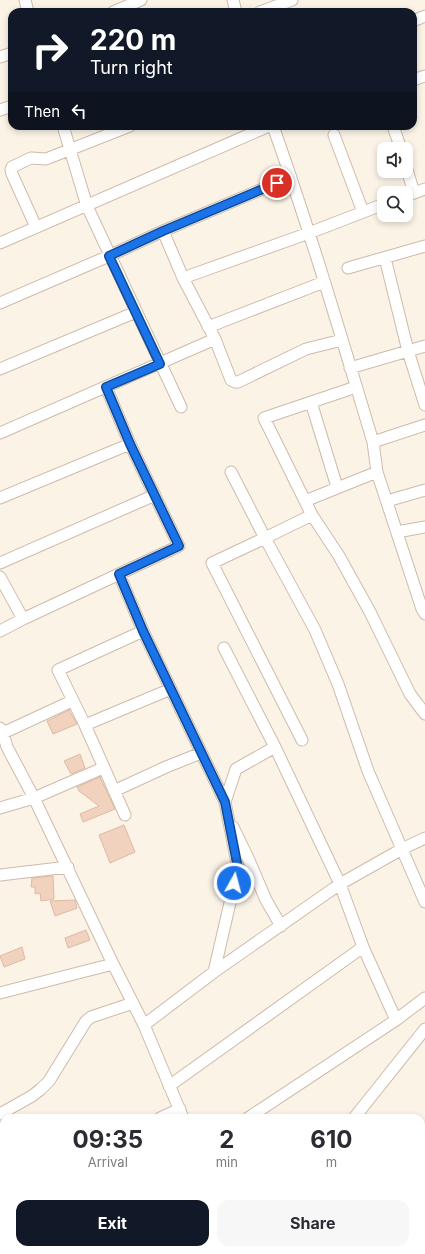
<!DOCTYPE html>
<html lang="en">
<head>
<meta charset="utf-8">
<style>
	body { margin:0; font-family:Inter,sans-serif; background:#f7f7f7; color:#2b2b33; height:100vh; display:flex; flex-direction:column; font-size:15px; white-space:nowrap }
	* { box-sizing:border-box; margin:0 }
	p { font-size:13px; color:#7c7c81 }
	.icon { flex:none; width:22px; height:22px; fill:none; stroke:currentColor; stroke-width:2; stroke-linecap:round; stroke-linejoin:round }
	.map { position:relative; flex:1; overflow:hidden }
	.side { position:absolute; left:0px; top:1114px; width:425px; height:140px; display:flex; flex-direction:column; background:#fff; border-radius:12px 12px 0 0; box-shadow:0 2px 6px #0003 }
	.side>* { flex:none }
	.top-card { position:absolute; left:8px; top:8px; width:409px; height:122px; border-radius:12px; box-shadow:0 2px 6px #0003; background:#111827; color:#fff; overflow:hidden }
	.buttons { position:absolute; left:377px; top:142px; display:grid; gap:8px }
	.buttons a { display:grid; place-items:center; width:36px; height:36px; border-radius:8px; background:#fff; box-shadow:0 2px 6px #0003; font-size:20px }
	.pin { position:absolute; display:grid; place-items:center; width:34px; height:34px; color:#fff; margin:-17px; border:2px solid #fff; border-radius:50%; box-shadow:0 1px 4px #0007 }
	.me { position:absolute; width:44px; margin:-22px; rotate:7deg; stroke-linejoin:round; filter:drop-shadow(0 0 3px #0008) }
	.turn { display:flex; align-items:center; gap:14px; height:84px; padding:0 16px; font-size:18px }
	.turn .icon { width:52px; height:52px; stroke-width:2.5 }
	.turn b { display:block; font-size:28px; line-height:34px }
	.then { display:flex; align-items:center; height:38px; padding:0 16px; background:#0003; gap:8px; font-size:15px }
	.eta { display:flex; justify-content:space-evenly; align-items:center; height:68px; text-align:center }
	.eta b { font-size:24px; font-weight:700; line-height:28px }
	.button { display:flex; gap:8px; margin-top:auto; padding:8px 16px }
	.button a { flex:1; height:46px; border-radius:12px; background:#111827; color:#fff; font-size:16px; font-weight:700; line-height:46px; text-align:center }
	.button a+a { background:#f7f7f7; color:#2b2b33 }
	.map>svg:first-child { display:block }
	.building { fill:#f0d2bf; stroke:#e1b9a0 }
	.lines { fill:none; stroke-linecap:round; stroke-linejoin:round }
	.minor-casing { stroke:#cdbbac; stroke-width:13 }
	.major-casing { stroke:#d8d1cd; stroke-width:16 }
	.minor { stroke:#fff; stroke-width:11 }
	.major { stroke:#f7d7a1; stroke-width:14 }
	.route-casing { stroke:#114b97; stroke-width:10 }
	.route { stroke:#1a73e8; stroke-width:7 }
</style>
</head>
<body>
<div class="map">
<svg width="425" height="1254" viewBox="0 0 425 1254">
	<rect width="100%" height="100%" fill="#fbf3e6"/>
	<path class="building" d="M69,710l8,14 -24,10 -6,-13z
		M80,754l5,14 -14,6 -7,-13z
		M100,777l15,32 -32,13 -3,-8 19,-8 -20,-15 -2,-4z
		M124,825l11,27 -25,11 -11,-28z
		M53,876l1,23 -13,2 -1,-8 -5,1v-7h-4l1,-9z
		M75,900l2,8 -22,8 -5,-15z
		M86,930l4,10 -22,8 -3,-10z
		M22,947l3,12 -21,8 -4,-11z"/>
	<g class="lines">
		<defs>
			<path id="minor" d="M25,0l3,12
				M233,0l3,12
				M113,12l28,-12
				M260,12l32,-12
				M413,21l12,-5
				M0,57l12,-4
				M413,80l12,-4
				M0,110l12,-4
				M63,126l24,80 94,201
				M273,126c37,104 68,210 100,316l4,30 45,137 3,5
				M393,126l8,23
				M334,135l29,77
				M406,166l8,27
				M406,196l19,-7
				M36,227l-24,-53 -1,-4 1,-3 19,-9 15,1 84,-33
				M163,231l20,47 32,61 16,41 4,2h3l68,-33 36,-9
				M0,243l269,-117
				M385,258l23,93 17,54
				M348,268l77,-22
				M183,278l126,-45 75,-29
				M0,303l109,-47 54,-25 128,-54
				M208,327l116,-45
				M350,368l75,-22
				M0,369l136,-57
				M311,402l26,85
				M0,433l215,-94
				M373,442l52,-17
				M231,472l34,66 -53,25 90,177
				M377,472l-72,29 7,14 -47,23 50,92 23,54 30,87 57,131
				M0,498l130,-54
				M305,501l-41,-83 92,-31
				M387,501l38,-11
				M312,515l27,41 31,56 40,82 15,20
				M397,532l28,-5
				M0,563l155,-68
				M119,574l24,57 82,171
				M0,577l23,42
				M0,631l23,-12 156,-73 -49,-102 -24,-57
				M85,725l86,-36
				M0,728l3,5 4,14 27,51 79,166 31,61 39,93
				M3,733l69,-32
				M114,791l52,-24 35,-14
				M0,808l34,-10 69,-30
				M125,815l-40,-90 -27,-55 85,-39
				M233,827l15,31 18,42 15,26
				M0,875l68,-8
				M363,947l33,73
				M214,972l24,-104 -13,-66 11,-33 39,-22
				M0,993l113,-29
				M144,1025l70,-53 126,-88 62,-35 23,-11
				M169,1086l194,-139 -23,-63 -65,-137 -51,-99
				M0,1114l32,-18 9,-7 8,-8 37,-60 5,-4 42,-14
				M160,1118l20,-9
				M248,1118l148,-98 29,-22
				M354,1118l71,-89
				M0,1155l4,4
				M0,1186l4,-2
				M193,1250l5,4
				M1,1254l8,-3"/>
			<path id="major" d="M421,1234l4,-5
				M406,1254l3,-4"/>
		</defs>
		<use href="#minor" class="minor-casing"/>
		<use href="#major" class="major-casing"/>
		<use href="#minor" class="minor"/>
		<use href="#major" class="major"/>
	</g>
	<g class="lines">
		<defs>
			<path id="route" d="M234,883l4,-15 -13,-66 -82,-171 -24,-57 60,-28 -49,-102 -24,-57 54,-23 -51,-108 54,-25 114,-48"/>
		</defs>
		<use href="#route" class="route-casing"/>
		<use href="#route" class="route"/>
	</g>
</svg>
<div class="buttons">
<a><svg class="icon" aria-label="sound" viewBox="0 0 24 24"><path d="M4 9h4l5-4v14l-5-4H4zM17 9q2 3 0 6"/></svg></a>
<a><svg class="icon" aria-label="search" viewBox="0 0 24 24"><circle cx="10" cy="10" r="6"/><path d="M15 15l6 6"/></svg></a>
</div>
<div class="pin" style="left:277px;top:183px;background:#d93025"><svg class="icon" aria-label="arrive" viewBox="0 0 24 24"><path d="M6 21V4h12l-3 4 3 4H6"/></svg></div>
<svg class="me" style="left:234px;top:883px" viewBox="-20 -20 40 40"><circle r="17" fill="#1a73e8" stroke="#fff" stroke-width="3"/><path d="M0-11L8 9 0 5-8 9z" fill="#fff"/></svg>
<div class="top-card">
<div class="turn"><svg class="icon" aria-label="right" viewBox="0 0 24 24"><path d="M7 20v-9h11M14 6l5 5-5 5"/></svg><div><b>220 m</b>Turn right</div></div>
<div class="then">Then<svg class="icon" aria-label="left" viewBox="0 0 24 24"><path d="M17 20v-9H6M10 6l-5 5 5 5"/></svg></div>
</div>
<section class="side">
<div class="eta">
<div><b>09:35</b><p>Arrival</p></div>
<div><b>2</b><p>min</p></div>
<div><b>610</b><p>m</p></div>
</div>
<div class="button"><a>Exit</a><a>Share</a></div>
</section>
</div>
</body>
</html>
